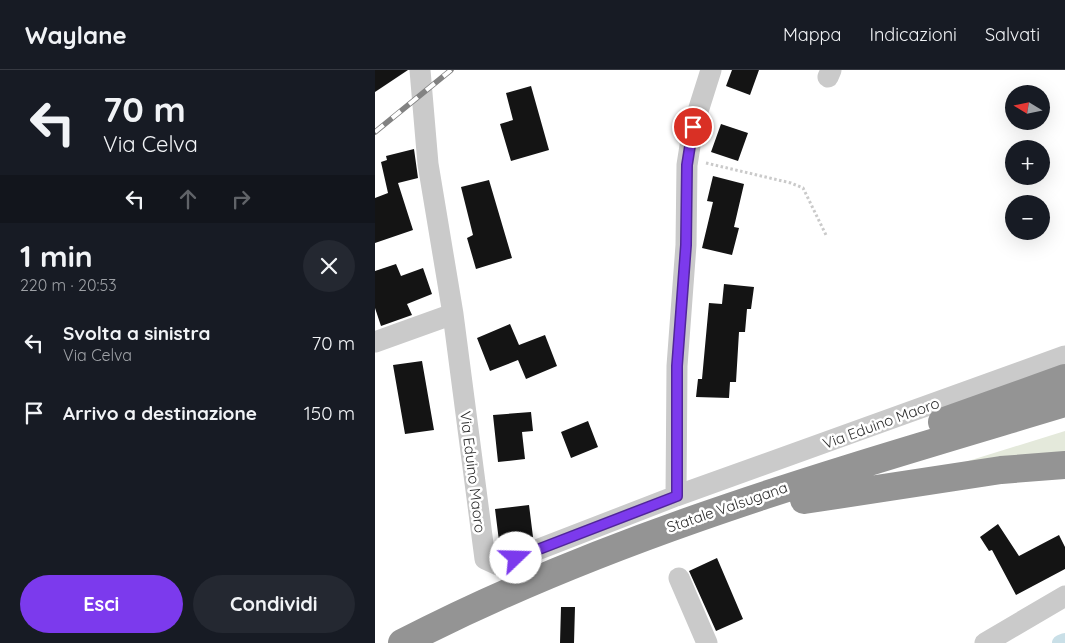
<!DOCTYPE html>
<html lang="it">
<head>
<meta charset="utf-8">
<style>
	body { margin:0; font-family:Quicksand,sans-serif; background:#242831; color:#f1f3f6; height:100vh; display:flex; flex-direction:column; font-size:19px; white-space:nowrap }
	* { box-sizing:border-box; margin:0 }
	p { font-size:16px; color:#9ea1a6 }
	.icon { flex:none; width:28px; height:28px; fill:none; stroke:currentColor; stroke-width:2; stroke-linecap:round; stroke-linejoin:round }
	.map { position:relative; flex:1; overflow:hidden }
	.drawer { display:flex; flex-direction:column; background:#171b24; width:375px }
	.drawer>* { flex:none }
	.hud { background:#171b24; color:#f1f3f6; overflow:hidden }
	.needle { width:32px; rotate:280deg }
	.buttons { position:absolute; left:630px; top:15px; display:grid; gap:10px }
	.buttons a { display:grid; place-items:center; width:45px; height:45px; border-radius:50%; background:#171b24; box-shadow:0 5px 20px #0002; font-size:25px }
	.pin { position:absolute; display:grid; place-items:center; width:42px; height:42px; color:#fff; margin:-21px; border:2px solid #fff; border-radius:50%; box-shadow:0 1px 5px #0007 }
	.me { position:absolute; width:55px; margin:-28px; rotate:69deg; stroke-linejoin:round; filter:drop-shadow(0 0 4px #0008) }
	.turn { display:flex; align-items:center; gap:18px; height:105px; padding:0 20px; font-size:22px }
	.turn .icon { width:65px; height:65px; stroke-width:2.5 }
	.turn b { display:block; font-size:35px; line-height:42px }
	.lanes { display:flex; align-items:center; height:48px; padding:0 20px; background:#0003; justify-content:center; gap:25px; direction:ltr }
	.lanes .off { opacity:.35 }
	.round { display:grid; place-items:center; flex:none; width:52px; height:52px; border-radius:26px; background:#242831 }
	.summary { display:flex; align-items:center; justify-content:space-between; height:85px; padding:0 20px }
	h1 { font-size:30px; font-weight:700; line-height:38px }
	.primary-button { display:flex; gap:10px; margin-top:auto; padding:10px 20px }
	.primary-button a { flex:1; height:58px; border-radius:30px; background:#7c3aed; color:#fff; font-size:20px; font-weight:700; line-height:58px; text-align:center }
	.primary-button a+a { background:#242831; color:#f1f3f6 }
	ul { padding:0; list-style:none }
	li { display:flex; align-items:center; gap:15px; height:70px; padding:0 20px }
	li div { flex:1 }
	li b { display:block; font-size:19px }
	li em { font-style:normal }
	header { display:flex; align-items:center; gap:30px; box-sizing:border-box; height:70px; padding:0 25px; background:#171b24; border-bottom:1px solid #363941 }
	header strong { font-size:24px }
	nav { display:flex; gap:28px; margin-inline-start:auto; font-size:18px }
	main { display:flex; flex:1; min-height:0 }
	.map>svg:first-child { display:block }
	.green { fill:#e4e9db }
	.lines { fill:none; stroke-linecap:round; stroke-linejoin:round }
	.canal { stroke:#c9dfe7; stroke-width:16 }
	.building { fill:#141414 }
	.path { stroke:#cacaca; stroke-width:3; stroke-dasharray:2.5 2.5; stroke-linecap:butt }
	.minor { stroke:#cacaca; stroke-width:21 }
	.highway { stroke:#949494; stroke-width:28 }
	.rail-casing { stroke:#828282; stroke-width:5.5 }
	.rail { stroke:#fff; stroke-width:4; stroke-dasharray:11; stroke-linecap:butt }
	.route-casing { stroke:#51269a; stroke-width:12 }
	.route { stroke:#7c3aed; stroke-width:9 }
	.labels { text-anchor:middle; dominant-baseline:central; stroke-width:5; stroke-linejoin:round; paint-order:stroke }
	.street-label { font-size:15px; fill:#2d2d2d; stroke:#fff }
</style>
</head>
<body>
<header>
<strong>Waylane</strong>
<nav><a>Mappa</a><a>Indicazioni</a><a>Salvati</a></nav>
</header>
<main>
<section class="drawer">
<div class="hud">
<div class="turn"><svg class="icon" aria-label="left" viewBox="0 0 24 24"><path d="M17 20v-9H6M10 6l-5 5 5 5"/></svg><div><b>70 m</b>Via Celva</div></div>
<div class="lanes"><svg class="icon" aria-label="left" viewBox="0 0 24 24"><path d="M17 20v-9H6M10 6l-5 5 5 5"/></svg><svg class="icon off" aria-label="ahead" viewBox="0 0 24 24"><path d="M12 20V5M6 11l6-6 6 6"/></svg><svg class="icon off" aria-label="right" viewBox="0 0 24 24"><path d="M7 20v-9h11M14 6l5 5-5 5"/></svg></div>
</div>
<div class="summary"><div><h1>1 min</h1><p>220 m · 20:53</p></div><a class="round"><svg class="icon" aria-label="close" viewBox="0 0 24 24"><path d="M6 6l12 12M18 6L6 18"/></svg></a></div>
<ul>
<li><svg class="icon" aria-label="left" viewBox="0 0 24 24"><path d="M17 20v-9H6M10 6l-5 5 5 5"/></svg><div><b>Svolta a sinistra</b><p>Via Celva</p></div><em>70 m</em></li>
<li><svg class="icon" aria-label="arrive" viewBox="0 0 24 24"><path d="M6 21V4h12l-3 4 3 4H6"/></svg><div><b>Arrivo a destinazione</b></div><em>150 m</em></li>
</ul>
<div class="primary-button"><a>Esci</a><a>Condividi</a></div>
</section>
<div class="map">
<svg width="690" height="573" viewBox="0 0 690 573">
	<rect width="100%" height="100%" fill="#fff"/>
	<path class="green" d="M690,361v21l-100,10z"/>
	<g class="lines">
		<path class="canal" d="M685,573l5,-2"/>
	</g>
	<path class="building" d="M0,0h33l-33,22z
		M357,0h27l-9,25 -24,-9z
		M156,16l18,64 -38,11 -11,-37 13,-4 -7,-27z
		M346,54l27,9 -10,28 -27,-9z
		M39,79l4,29 -20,5 15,47 -38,13v-45l13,-5 -7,-31 6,-2 -1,-4z
		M338,106l31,8 -10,43 5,1 -7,27 -30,-7 11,-46 -6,-1z
		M114,110l23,78 -36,11 -9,-31 6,-3 -12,-48z
		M21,194l5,12 22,-8 9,26 -25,10 5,11 -31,11 -6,-18v-37z
		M349,214l30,3 -3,22h-4l-2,23h-6l-3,50h-6l-1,16 -33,-1 2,-18h4l7,-76 13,1z
		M135,254l9,21 26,-10 12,31 -31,13 -8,-19 -28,11 -13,-33z
		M47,291l12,69 -29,4 -12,-69z
		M156,342l2,19 -11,1 3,27 -27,3 -5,-47z
		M213,351l10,26 -27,11 -10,-26z
		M154,435l4,32 -34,4 -4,-32z
		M623,454l21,32 40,-21 6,12v22l-49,26 -24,-45 -3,1 -9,-14z
		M342,488l26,61 -27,12 -27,-60z
		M186,537h14l-1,36h-14z"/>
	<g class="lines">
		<path class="path" d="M331,93l85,20 12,5 24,49"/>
		<path class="minor" d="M45,0l8,94 25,150 32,245 13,6 178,-69 389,-140
			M453,7l3,-7
			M0,272l78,-28
			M301,426l1,-130 9,-121 1,-80 6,-38 18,-57
			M304,508l28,65
			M610,573l80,-47"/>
		<path class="highway" d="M567,352l123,-44
			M429,430l197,-30 64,-5
			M27,573c210,-109 437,-172 663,-240"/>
		<defs>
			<path id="rail" d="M0,62l76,-62"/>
		</defs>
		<use href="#rail" class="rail-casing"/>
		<use href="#rail" class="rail"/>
	</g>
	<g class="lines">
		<defs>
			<path id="route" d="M141,488l161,-62v-130l9,-121 1,-80 6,-38"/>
		</defs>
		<use href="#route" class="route-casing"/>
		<use href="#route" class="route"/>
	</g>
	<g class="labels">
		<g class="street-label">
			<text transform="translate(506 353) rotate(-20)">Via Eduino Maoro</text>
			<text transform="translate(98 402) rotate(83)">Via Eduino Maoro</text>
			<text transform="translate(352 437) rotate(-19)">Statale Valsugana</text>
		</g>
	</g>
</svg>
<div class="buttons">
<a><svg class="needle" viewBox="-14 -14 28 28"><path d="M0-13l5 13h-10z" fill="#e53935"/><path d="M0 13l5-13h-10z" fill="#9ea1a6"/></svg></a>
<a>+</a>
<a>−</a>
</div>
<div class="pin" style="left:318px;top:57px;background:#d93025"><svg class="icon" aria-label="arrive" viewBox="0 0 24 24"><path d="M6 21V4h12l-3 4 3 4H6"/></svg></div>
<svg class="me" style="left:141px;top:488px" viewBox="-20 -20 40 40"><circle r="19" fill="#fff"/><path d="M0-13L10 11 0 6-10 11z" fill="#7c3aed"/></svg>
</div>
</main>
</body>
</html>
